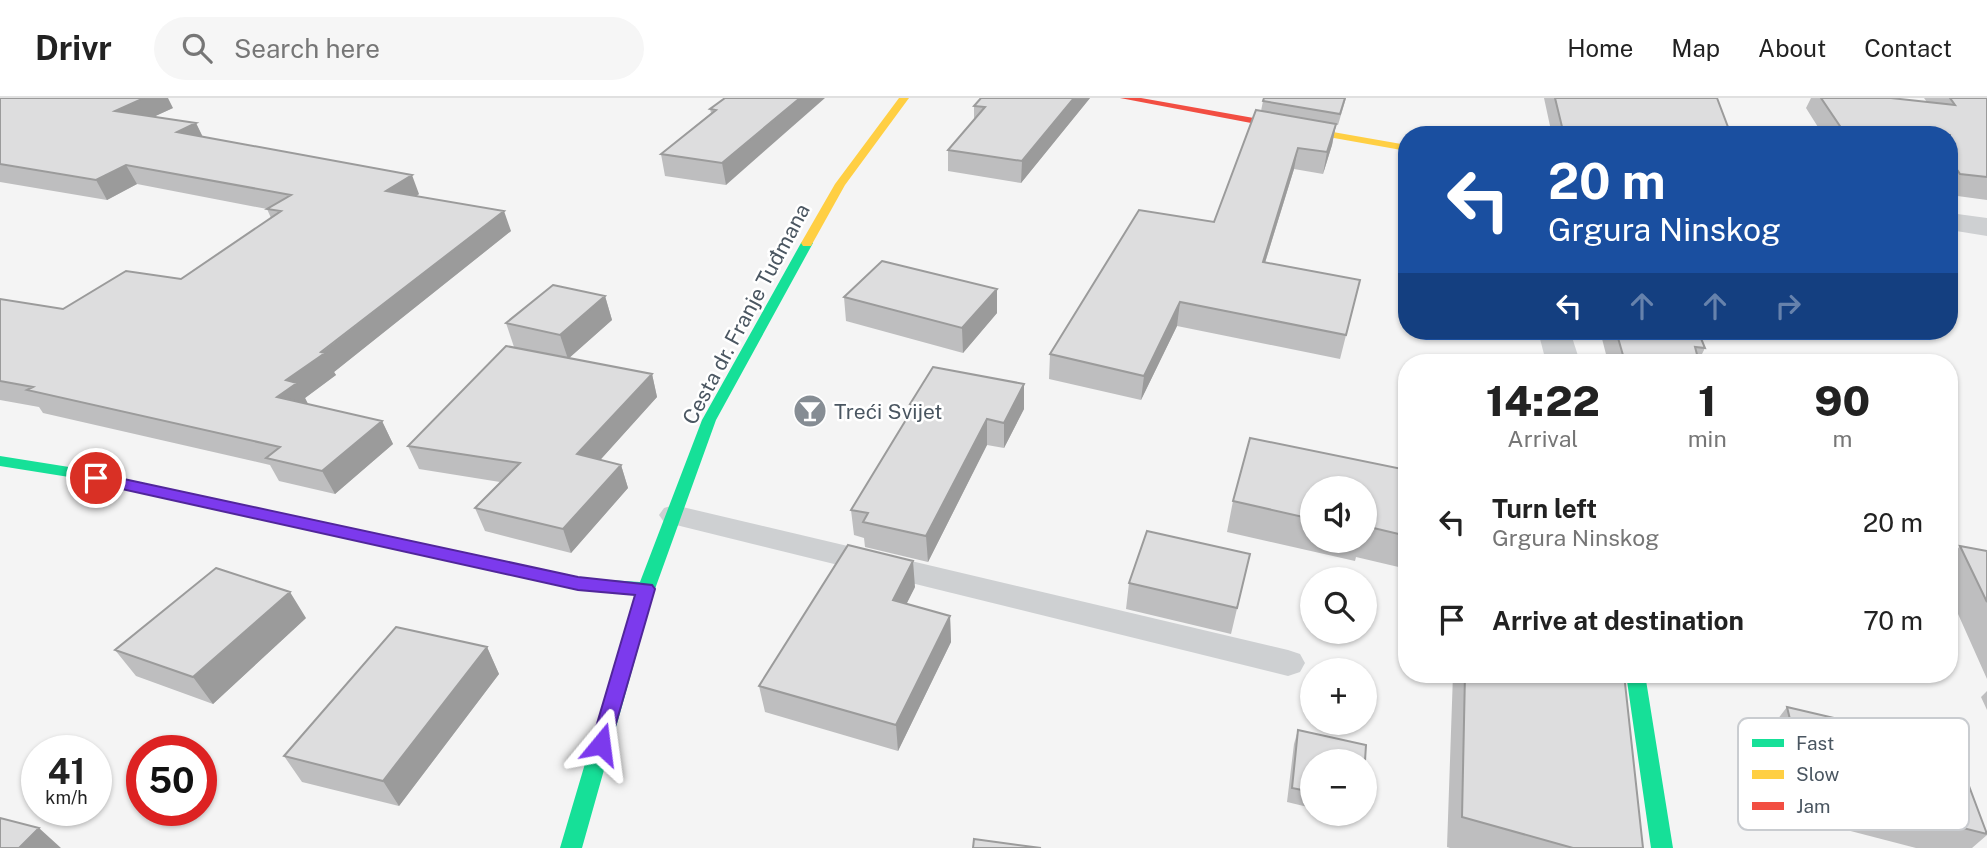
<!DOCTYPE html>
<html lang="en">
<head>
<meta charset="utf-8">
<style>
	body { margin:0; font-family:"Public Sans",sans-serif; background:#f6f6f6; color:#222; height:100vh; display:flex; flex-direction:column; font-size:26px; white-space:nowrap }
	* { box-sizing:border-box; margin:0 }
	p { font-size:23px; color:#767676 }
	.icon { flex:none; width:38px; height:38px; fill:none; stroke:currentColor; stroke-width:2; stroke-linecap:round; stroke-linejoin:round }
	.map { position:relative; flex:1; overflow:hidden }
	.drawer { position:absolute; left:1398px; top:256px; width:560px; height:329px; display:flex; flex-direction:column; background:#fff; border-radius:28px; box-shadow:0 2px 5px #0004 }
	.drawer>* { flex:none }
	.guide { position:absolute; left:1398px; top:28px; width:560px; height:214px; border-radius:28px; box-shadow:0 2px 5px #0004; background:#1a4fa0; color:#fff; overflow:hidden }
	.fabs { position:absolute; left:1300px; top:378px; display:grid; gap:14px }
	.fabs a { display:grid; place-items:center; width:77px; height:77px; border-radius:50%; background:#fff; box-shadow:0 2px 5px #0004; font-size:35px }
	.speed { position:absolute; left:21px; top:637px; display:flex; gap:14px; font-size:35px; font-weight:700; text-align:center }
	.speed>* { display:grid; place-content:center; width:91px; height:91px; border-radius:50%; background:#fff; box-shadow:0 2px 5px #0004; line-height:1 }
	.speed small { font-size:18px; font-weight:400 }
	.speed .limit { border:10px solid #d22; background:#fff; color:#111 }
	.pin { position:absolute; display:grid; place-items:center; width:60px; height:60px; color:#fff; margin:-30px; border:4px solid #fff; border-radius:50%; box-shadow:0 2px 7px #0007 }
	.me { position:absolute; width:77px; margin:-38px; rotate:16deg; stroke-linejoin:round; filter:drop-shadow(0 0 5px #0008) }
	.turn { display:flex; align-items:center; gap:24px; height:147px; padding:0 35px; font-size:32px }
	.turn .icon { width:91px; height:91px; stroke-width:2.5 }
	.turn b { display:block; font-size:49px; line-height:60px }
	.lanes { display:flex; align-items:center; height:66px; padding:0 35px; background:#0003; justify-content:center; gap:35px; direction:ltr }
	.lanes .off { opacity:.35 }
	.eta { display:flex; justify-content:space-evenly; align-items:center; height:119px; text-align:center }
	.eta b { font-size:42px; font-weight:800; line-height:49px }
	ul { padding:0; list-style:none }
	li { display:flex; align-items:center; gap:21px; height:98px; padding:0 35px }
	li div { flex:1 }
	li b { display:block; font-size:26px }
	li em { font-style:normal }
	header { display:flex; align-items:center; gap:42px; box-sizing:border-box; height:98px; padding:0 35px; background:#fff; border-bottom:2px solid #e0e0e0 }
	header strong { font-size:33px }
	nav { display:flex; gap:38px; margin-inline-start:auto; font-size:24px }
	.search { width:490px; height:63px; background:#f6f6f6; display:flex; align-items:center; gap:18px; box-sizing:border-box; padding:0 24px; border-radius:38px; color:#767676; font-size:26px }
	.map>svg:first-child { display:block }
	.lines { fill:none; stroke-linecap:round; stroke-linejoin:round }
	.lane { fill:#ced0d2; fill-rule:evenodd }
	.street { fill:#ced0d2; fill-rule:evenodd }
	.fast { fill:#16e098; fill-rule:evenodd }
	.slow { fill:#ffcf43; fill-rule:evenodd }
	.jam { fill:#f24e42; fill-rule:evenodd }
	.wall { fill:#bebebf; fill-rule:evenodd }
	.shaded-wall { fill:#9b9b9b }
	.building { fill:#ddddde; stroke:#9b9b9b; stroke-width:2 }
	.route { fill:#7c3aed; stroke:#51269a; stroke-width:2 }
	.labels { text-anchor:middle; dominant-baseline:central; stroke-width:5; stroke-linejoin:round; paint-order:stroke }
	.street-label { font-size:21px; fill:#4a5661; stroke:#fff }
	.poi-label { font-size:21px; fill:#4a5661; stroke:#fff; text-anchor:start }
	.key { fill:#fff; stroke:#c9ccd0; stroke-width:2 }
	.key-label { font-size:19px; fill:#4a5661 }
</style>
</head>
<body>
<header>
<strong>Drivr</strong>
<div class="search"><svg class="icon" aria-label="search" viewBox="0 0 24 24"><circle cx="10" cy="10" r="6"/><path d="M15 15l6 6"/></svg>Search here</div>
<nav><a>Home</a><a>Map</a><a>About</a><a>Contact</a></nav>
</header>
<div class="map">
<svg width="1987" height="750" viewBox="0 0 1987 750">
	<rect width="100%" height="100%" fill="#f4f4f4"/>
	<g class="lines">
		<path class="lane" d="M674,407l614,145 12,4 5,9 -5,9 -12,4 -624,-154 -5,-7 5,-7z"/>
		<path class="street" d="M1950,115l37,5v18l-37,-6z
			M1538,233h32l10,31h-34z"/>
		<path class="fast" d="M807,141l6,4 -97,177 -61,169 -73,259h-22l75,-253 -57,-5 -509,-113 -69,-11v-10l69,11 509,111 62,4 62,-162 99,-177z
			M1626,576h19l28,174h-22z"/>
		<path class="slow" d="M899,0h10l-64,87 -34,61h-8l-2,-3 34,-59z
			M1293,27l114,20v6l-118,-21v-4z"/>
		<path class="jam" d="M1120,0h21l152,27 5,3 -5,3z"/>
	</g>
	<path class="wall" d="M0,0l173,10 -20,9 43,6 7,14 216,57 -2,2 94,35 -177,141 2,3 -31,23 3,6 74,17 11,23 -58,50 -56,-13 -9,-16 -227,-52 -4,-6 -39,-7v-101l63,10 118,-30 90,-61 -4,-9 -130,-25 -30,16 -107,-18z
		M725,0l1,87 -61,-9 -4,-22 50,-41 -1,-4z
		M1090,0l-69,85 -73,-12v-21l26,-30v-14z
		M1346,0l-8,27h-2l-4,20 -9,29 -29,-5 -29,94 95,17 -20,79 -163,-33 -36,74 -92,-21 1,-25 164,-132 47,-111 2,-10z
		M1544,0h173l14,37h-179z
		M1811,0h80l36,4 -3,-4h63v102l-37,-5v-60h-127l-17,-27z
		M997,191v24l-34,40 -117,-32 -2,-24z
		M605,198l7,24 -43,38 83,16 5,23 -57,63 21,5 7,23 -57,65 -86,-22 -10,-23 25,-26 -81,-13 -11,-23 106,-99 -8,-24z
		M1600,233h98l7,17 -6,12v2h-91z
		M910,306l114,5 -20,39 -17,-3 -59,117 -63,-15 -1,-9 -10,-3 -3,-25 59,-97z
		M1407,372v99l-51,-12 -1,4 -128,-29 6,-31zM1312,390h53v53h-53z
		M1960,448l27,5v128l-37,-83v-37z
		M1250,456l-19,80 -105,-25 3,-26z
		M915,489l-9,17 44,12 1,26 -53,109 -133,-39 -6,-26z
		M306,520l-93,86 -77,-28 -21,-26z
		M487,549l12,27 -100,132 -97,-24 -18,-26z
		M1453,576h171l19,174h-193l-3,-1z
		M1987,593v19l-6,-13z
		M1787,609l200,128 -15,13h-56l-131,-34 -18,-81z
		M1298,632l14,31v47l-25,-6 7,-58z
		M1338,716h20l-1,4z"/>
	<path class="shaded-wall" d="M144,0h24l5,10 -48,22 -10,-19z
		M800,0h25l-99,87 -4,-22z
		M1074,0h16l-69,85 1,-22z
		M196,25l9,19 -28,-10z
		M1336,26l-4,21 -9,29 4,-22z
		M1298,50l-4,21 -36,116 5,-23z
		M126,67l11,19 -30,16 -11,-20z
		M412,77l7,19 -25,17 -8,-20z
		M504,113l7,20 -177,141 2,3 -31,23 4,8 -32,-9 9,-17z
		M997,191v24l-34,40 -1,-25z
		M605,198l7,24 -44,39 -8,-24z
		M1180,204l-3,24 -36,74 3,-24z
		M652,276l5,23 -73,81 -7,-24z
		M1024,286v25l-20,39v-25z
		M987,321v26l-59,117 -2,-26z
		M382,323l11,23 -58,50 -13,-23z
		M621,367l7,23 -57,65 -8,-24z
		M913,463l2,26 -20,40 -2,-27z
		M290,494l16,26 -93,86 -20,-27z
		M950,518l1,26 -53,109 -2,-26z
		M487,549l12,27 -100,132 -16,-25z
		M39,730l22,20h-42z"/>
	<path class="building" d="M0,0h144l-29,13 81,12 -19,9 235,43 -26,16 118,20 -183,141 4,1 -39,27 11,3 -20,14 105,24 -60,50 -56,-13 14,-11 -253,-57 6,-3 -33,-6v-82l63,10 63,-38 55,8 100,-68 -14,-2 24,-14 -165,-30 -30,15 -96,-16z
		M725,0h75l-78,65 -61,-9 55,-44 -6,-1z
		M981,0h93l-52,63 -74,-11 37,-43 -11,-1z
		M1264,0h81l-5,16 -77,-13z
		M1555,0h162l14,37h-40l-44,-6 2,6h-85z
		M1821,0h70l64,7 -5,-7h37v79l-27,-3 -10,-15v-24h-104z
		M1256,12l80,14 -9,28 -29,-4 -35,114 97,18 -14,55 -166,-33 -36,74 -94,-22 89,-144 75,12z
		M882,163l115,28 -35,39 -118,-31z
		M553,187l52,11 -45,39 -54,-12z
		M1616,233h82l7,17 -10,-1 4,15h-74z
		M506,248l146,28 -75,80 44,11 -58,64 -88,-21 45,-45 -112,-17z
		M933,269l91,17 -20,39 -17,-4 -61,117 -63,-14 5,-9 -17,-3 64,-105 -5,-1z
		M1250,340l157,32v66l-42,-10v-38h-53v31l-79,-18z
		M1147,433l103,23 -13,54 -108,-25z
		M848,447l65,16 -20,39 57,16 -54,109 -137,-39z
		M1960,448l27,5v51z
		M216,470l74,24 -97,85 -78,-27z
		M396,529l91,20 -104,134 -99,-25z
		M1465,576h159l19,174h-70l-111,-31z
		M1787,609l167,39 33,88 -180,-45z
		M1298,632l68,15 -1,16h-53v31l-20,-4z
		M0,720l39,10 -20,20h-19z
		M974,741l67,9h-68z"/>
	<path class="route" d="M96,375l482,104 74,8 3,4 -47,162 -7,2 -7,-2 -3,-7 44,-149 -57,-5 -488,-108v-8z"/>
	<defs>
		<symbol id="bar-disc" viewBox="-11 -11 22 22"><circle r="9.5" fill="#868d94" stroke="#fff"/><path d="M-6-5H6L.8 .8V4.5H3.5V6h-7V4.5H-.8V.8Z" fill="#fff"/></symbol>
	</defs>
	<g fill-rule="evenodd">
		<use href="#bar-disc" x="791" y="294" width="38" height="38"/>
	</g>
	<g class="labels">
		<g class="street-label">
			<text transform="translate(746 216) rotate(-62)">Cesta dr. Franje Tuđmana</text>
		</g>
		<g class="poi-label">
			<text x="834" y="313">Treći Svijet</text>
		</g>
	</g>
	<rect x="1738" y="620" width="231" height="112" rx="10" class="key"/>
	<rect x="1752" y="641" width="32" height="8" fill="#16e098"/>
	<rect x="1752" y="672" width="32" height="9" fill="#ffcf43"/>
	<rect x="1752" y="704" width="32" height="8" fill="#f24e42"/>
	<g class="key-label">
		<text x="1796" y="652">Fast</text>
		<text x="1796" y="683">Slow</text>
		<text x="1796" y="715">Jam</text>
	</g>
</svg>
<div class="fabs">
<a><svg class="icon" aria-label="sound" viewBox="0 0 24 24"><path d="M4 9h4l5-4v14l-5-4H4zM17 9q2 3 0 6"/></svg></a>
<a><svg class="icon" aria-label="search" viewBox="0 0 24 24"><circle cx="10" cy="10" r="6"/><path d="M15 15l6 6"/></svg></a>
<a>+</a>
<a>−</a>
</div>
<div class="speed"><div>41<small>km/h</small></div><div class="limit">50</div></div>
<div class="pin" style="left:96px;top:380px;background:#d93025"><svg class="icon" aria-label="arrive" viewBox="0 0 24 24"><path d="M6 21V4h12l-3 4 3 4H6"/></svg></div>
<svg class="me" style="left:601px;top:646px" viewBox="-20 -20 40 40"><path d="M0-17L14 15 0 8-14 15z" fill="#7c3aed" stroke="#fff" stroke-width="4"/></svg>
<div class="guide">
<div class="turn"><svg class="icon" aria-label="left" viewBox="0 0 24 24"><path d="M17 20v-9H6M10 6l-5 5 5 5"/></svg><div><b>20 m</b>Grgura Ninskog</div></div>
<div class="lanes"><svg class="icon" aria-label="left" viewBox="0 0 24 24"><path d="M17 20v-9H6M10 6l-5 5 5 5"/></svg><svg class="icon off" aria-label="ahead" viewBox="0 0 24 24"><path d="M12 20V5M6 11l6-6 6 6"/></svg><svg class="icon off" aria-label="ahead" viewBox="0 0 24 24"><path d="M12 20V5M6 11l6-6 6 6"/></svg><svg class="icon off" aria-label="right" viewBox="0 0 24 24"><path d="M7 20v-9h11M14 6l5 5-5 5"/></svg></div>
</div>
<section class="drawer">
<div class="eta">
<div><b>14:22</b><p>Arrival</p></div>
<div><b>1</b><p>min</p></div>
<div><b>90</b><p>m</p></div>
</div>
<ul>
<li><svg class="icon" aria-label="left" viewBox="0 0 24 24"><path d="M17 20v-9H6M10 6l-5 5 5 5"/></svg><div><b>Turn left</b><p>Grgura Ninskog</p></div><em>20 m</em></li>
<li><svg class="icon" aria-label="arrive" viewBox="0 0 24 24"><path d="M6 21V4h12l-3 4 3 4H6"/></svg><div><b>Arrive at destination</b></div><em>70 m</em></li>
</ul>
</section>
</div>
</body>
</html>
